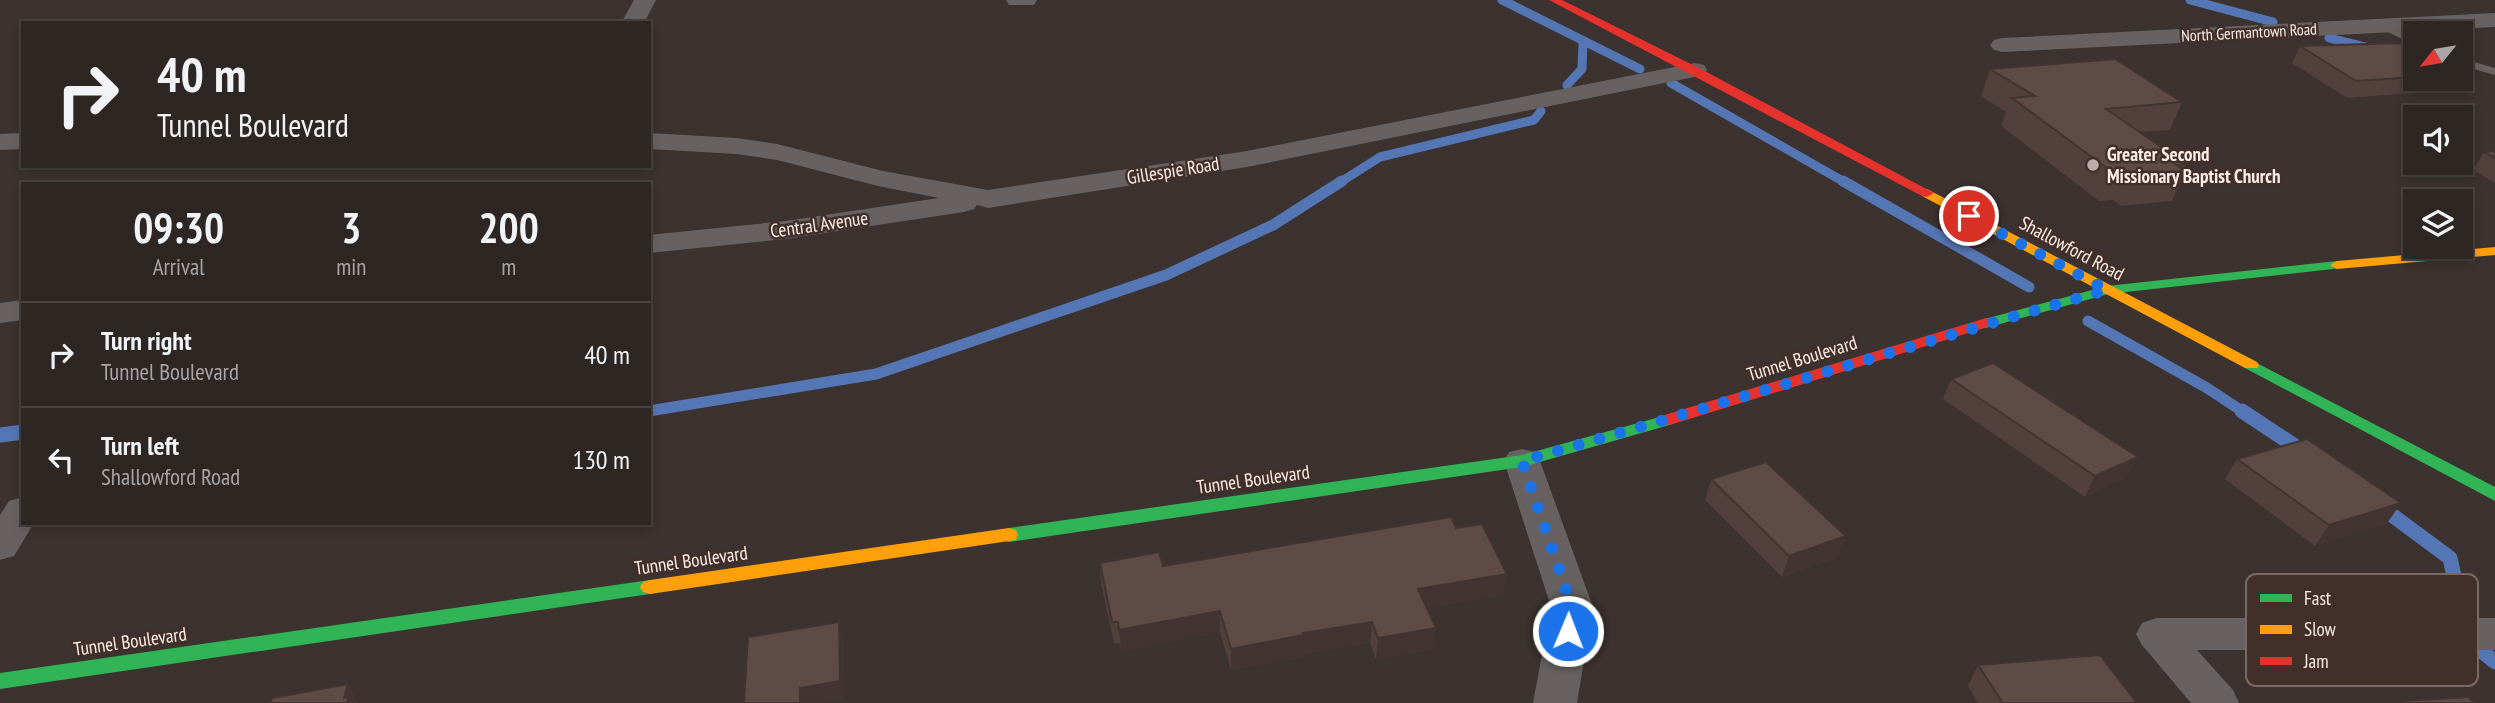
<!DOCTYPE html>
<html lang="en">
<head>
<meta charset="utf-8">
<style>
	body { margin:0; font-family:"PT Sans Narrow",sans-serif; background:#352e2b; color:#f1f3f6; height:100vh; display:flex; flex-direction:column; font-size:26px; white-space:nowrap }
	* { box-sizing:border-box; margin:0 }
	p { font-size:23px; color:#a7a5a6 }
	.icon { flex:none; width:38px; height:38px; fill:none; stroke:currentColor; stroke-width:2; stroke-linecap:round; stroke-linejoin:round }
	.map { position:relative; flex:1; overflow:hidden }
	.panel { position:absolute; left:21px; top:182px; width:630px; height:343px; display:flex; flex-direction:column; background:#2d2623; border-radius:0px; box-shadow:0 4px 10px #0003,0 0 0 2px #484341 }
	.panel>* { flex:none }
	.banner { position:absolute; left:21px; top:21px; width:630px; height:147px; border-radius:0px; box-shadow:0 4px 10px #0003,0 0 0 2px #484341; background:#2d2623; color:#f1f3f6; overflow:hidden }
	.needle { width:46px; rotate:240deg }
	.controls { position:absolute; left:2403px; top:21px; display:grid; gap:14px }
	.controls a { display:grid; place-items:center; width:70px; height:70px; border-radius:0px; background:#2d2623; box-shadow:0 4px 10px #0003,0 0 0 2px #484341; font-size:35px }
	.pin { position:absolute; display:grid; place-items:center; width:60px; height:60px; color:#fff; margin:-30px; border:4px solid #fff; border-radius:50%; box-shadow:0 2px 7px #0007 }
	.me { position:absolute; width:77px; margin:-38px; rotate:1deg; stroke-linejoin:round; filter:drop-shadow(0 0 5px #0008) }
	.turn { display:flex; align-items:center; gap:24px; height:147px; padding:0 21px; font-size:32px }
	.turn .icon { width:91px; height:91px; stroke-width:2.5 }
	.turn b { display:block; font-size:49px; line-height:60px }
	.eta { display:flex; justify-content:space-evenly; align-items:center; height:119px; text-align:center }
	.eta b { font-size:42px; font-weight:800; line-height:49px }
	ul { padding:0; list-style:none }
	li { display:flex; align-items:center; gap:21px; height:105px; padding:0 21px; border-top:2px solid #484341 }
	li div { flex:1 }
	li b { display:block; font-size:26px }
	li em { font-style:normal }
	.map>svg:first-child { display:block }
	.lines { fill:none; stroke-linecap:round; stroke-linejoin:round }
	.stream-far2 { stroke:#5576b5; stroke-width:9 }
	.stream-far1 { stroke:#5576b5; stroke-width:11 }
	.stream { stroke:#5576b5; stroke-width:15 }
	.lane { fill:#676261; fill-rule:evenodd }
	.street { fill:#676261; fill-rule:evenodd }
	.fast { fill:#30b455; fill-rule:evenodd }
	.slow { fill:#ff9f0a; fill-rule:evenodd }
	.jam { fill:#e5322d; fill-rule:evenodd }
	.wall { fill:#51403c }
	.shaded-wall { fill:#423431 }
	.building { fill:#5e4b46; stroke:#423431; stroke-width:2 }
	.route { stroke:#1a73e8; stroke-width:12; stroke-dasharray:0 21.6 }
	.poi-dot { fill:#b9ada9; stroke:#422f29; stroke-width:2.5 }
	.labels { text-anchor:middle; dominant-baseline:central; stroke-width:5; stroke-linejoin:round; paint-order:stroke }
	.far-street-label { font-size:16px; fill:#fcefeb; stroke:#422f29 }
	.poi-label { font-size:19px; font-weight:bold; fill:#fcefeb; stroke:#422f29; text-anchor:start }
	.street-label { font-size:19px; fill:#fcefeb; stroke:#422f29 }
	.key { fill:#422f29; stroke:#7a6963; stroke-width:2 }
	.key-label { font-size:19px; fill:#fcefeb }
</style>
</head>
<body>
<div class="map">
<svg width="2495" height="703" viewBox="0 0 2495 703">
	<rect width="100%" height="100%" fill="#3c322f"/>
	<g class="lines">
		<path class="stream-far2" d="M1502,0l138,69
			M2190,0l83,22
			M2329,38l41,10
			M1671,83l175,100
			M1567,85l15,-16 1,-27
			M1339,183l41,-26 154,-37 7,-9"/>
		<path class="stream-far1" d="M1843,181l186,106
			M2088,321l119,67 38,25
			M649,411l227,-37 290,-99 107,-50 69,-44"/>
		<path class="stream" d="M2242,411l62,41
			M0,435l23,-3
			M2381,507l69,51 10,46
			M2468,640l27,22"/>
		<path class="lane" d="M2383,23l32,15v7l-36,-17 -1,-2z
			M2460,58l35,10v7l-35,-10z"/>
		<path class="street" d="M634,0h22l-12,23h-23z
			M1006,0h31l-3,5h-25z
			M2495,13v14l-493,25 -8,-2 -4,-5 4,-5 8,-2z
			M1695,63l9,2 3,5 -3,5 -457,92 -259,41 -11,-3 -3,4 -10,3 -179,27 -136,14v-18l136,-14 154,-23 -61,-12 -101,-26 -40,-6 -88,-5v-16l88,5 40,6 106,27 105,19 259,-39z
			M23,133v16l-23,1v-16z
			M23,300v20l-23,3v-20z
			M1522,449l13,3 5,9 53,146 -16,96h-44l18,-96 -47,-146 5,-9z
			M23,497v26h11l-20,33 -14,4v-45l9,-14z
			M2157,618h338v32h-298l36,40 6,13h-48l-49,-58 -6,-11 6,-11z"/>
		<path class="fast" d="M2337,261l7,4 -2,3 -234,26 -122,34 -8,-5 3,-3 126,-34z
			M2251,360l244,127v14l-250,-133 -2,-3 2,-3z
			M1667,415l8,5 -2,4 -151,43 -513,75 -7,-2 -2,-5 2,-5 7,-2 513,-73z
			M650,580l7,2 3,5 -3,5 -7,2 -650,95v-16z"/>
		<path class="slow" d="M1927,189l330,173 2,3 -2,3h-12l-323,-172 -2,-3z
			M2495,247v8l-158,14 -7,-4 7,-4z
			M1009,528l7,2 2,5 -2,5 -366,54 -7,-2 -3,-5 3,-5 7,-2z"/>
		<path class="jam" d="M1549,0h13l137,68 235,125 -7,4 -5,-1z
			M1986,318l5,2 3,3 -3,3 -318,98 -6,1 -8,-5 2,-4z"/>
	</g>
	<path class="wall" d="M2300,46l115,3v30h45l-7,11 -106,8 -55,-35z
		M1990,69l192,33 -12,28 -30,2 46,32 -2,6 2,1 -14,30 -51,5 -8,-6 -14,1 -98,-75 5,-14 -25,-16z
		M2495,151v32l-22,-13 11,-18z
		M1951,379l176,98 -42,20 -142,-98z
		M2237,459l164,44 -14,20 -72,23 -90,-67z
		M1711,479l128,78 -57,20 -77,-77z
		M1456,528l51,46 -4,21 -76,13 6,41 -57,10 -6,-16 -66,11v3l-73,13 -11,-38 -99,19 -2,-8h-5l-13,-59 -1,-21 63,3z
		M1978,665l159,38h-159l-10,-17z"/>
	<path class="shaded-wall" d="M2138,457l-11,20 -42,20 10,-21z
		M2401,503l-14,20 -72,23 14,-21z
		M1846,536l-7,21 -57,20 7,-21z
		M1507,574l-4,21 -87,15 2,-21z
		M1220,611v21l-99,19 -2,-21z
		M839,622l5,21 1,59 -45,1v-15z
		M1372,622l-2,21 -66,11v3l-73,13v-21l72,-16z
		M1436,628l-3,21 -57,10 2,-21z
		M348,684l11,19h-12l-3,-5z"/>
	<path class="building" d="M2403,43l12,6v28l-59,4 -56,-35z
		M2115,59l67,43 -76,7 80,55 -10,1 10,6 -52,5 -8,-5 -14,1 -100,-74 23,-2 -45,-27z
		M2495,151v7l-11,-6z
		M1993,363l145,94 -43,19 -144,-97z
		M2307,439l94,64 -72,22 -92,-66z
		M1766,462l80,74 -57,20 -78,-77z
		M1451,517l5,11 26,-4 25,50 -89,15 18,39 -58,10 -6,-16 -69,11 1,2 -73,14 -11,-38 -101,19 -1,-8h-6l-12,-59 59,-11 4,14z
		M839,622l1,59 -40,7v15h-56l4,-66z
		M2100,655l37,48h-134l-25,-38z
		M348,684l-4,14 5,-1 -2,6h-77l2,-5z
		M2468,697l7,6h-69l-1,-2z"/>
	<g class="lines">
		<path class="route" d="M1568,631l4,-24 -50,-146c195,-55 389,-116 585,-171l-138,-74"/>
	</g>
	<circle class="poi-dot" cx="2093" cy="165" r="7"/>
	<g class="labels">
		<g class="far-street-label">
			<text transform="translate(2249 32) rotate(-3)">North Germantown Road</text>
		</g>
		<g class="poi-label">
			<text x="2107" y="154">Greater Second<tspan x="2107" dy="22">Missionary Baptist Church</tspan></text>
		</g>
		<g class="street-label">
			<text transform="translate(1173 170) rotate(-9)">Gillespie Road</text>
			<text transform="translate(819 224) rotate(-8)">Central Avenue</text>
			<text transform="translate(2072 248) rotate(28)">Shallowford Road</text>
			<text transform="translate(1802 358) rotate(-17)">Tunnel Boulevard</text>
			<text transform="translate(1253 479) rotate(-8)">Tunnel Boulevard</text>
			<text transform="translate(691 560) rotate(-8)">Tunnel Boulevard</text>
			<text transform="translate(130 641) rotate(-8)">Tunnel Boulevard</text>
		</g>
	</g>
	<rect x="2246" y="574" width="232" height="112" rx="10" class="key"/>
	<rect x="2260" y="594" width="32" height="8" fill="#30b455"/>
	<rect x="2260" y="625" width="32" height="9" fill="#ff9f0a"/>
	<rect x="2260" y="657" width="32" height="8" fill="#e5322d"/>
	<g class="key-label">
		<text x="2304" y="605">Fast</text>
		<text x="2304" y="636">Slow</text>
		<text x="2304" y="668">Jam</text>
	</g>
</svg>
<div class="controls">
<a><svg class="needle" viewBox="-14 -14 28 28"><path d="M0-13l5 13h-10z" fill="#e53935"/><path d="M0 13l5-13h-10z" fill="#a7a5a6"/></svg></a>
<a><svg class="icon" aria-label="sound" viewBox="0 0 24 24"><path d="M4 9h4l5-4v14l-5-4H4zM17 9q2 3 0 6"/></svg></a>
<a><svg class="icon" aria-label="layers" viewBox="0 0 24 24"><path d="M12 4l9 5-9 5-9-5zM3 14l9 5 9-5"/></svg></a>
</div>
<div class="pin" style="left:1969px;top:216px;background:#d93025"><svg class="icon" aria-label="arrive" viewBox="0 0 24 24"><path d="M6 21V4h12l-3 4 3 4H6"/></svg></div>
<svg class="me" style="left:1568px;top:631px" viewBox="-20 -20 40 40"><circle r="17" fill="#1a73e8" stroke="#fff" stroke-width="3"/><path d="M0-11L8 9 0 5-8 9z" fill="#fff"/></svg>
<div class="banner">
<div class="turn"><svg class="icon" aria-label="right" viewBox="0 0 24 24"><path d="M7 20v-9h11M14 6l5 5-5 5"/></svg><div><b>40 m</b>Tunnel Boulevard</div></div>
</div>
<section class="panel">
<div class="eta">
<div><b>09:30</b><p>Arrival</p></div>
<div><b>3</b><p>min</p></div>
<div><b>200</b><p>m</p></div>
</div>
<ul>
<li><svg class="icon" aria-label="right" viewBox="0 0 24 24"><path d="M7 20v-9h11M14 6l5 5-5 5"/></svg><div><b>Turn right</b><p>Tunnel Boulevard</p></div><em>40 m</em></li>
<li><svg class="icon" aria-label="left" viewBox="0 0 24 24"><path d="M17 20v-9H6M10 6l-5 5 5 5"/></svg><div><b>Turn left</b><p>Shallowford Road</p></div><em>130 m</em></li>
</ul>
</section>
</div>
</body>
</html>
